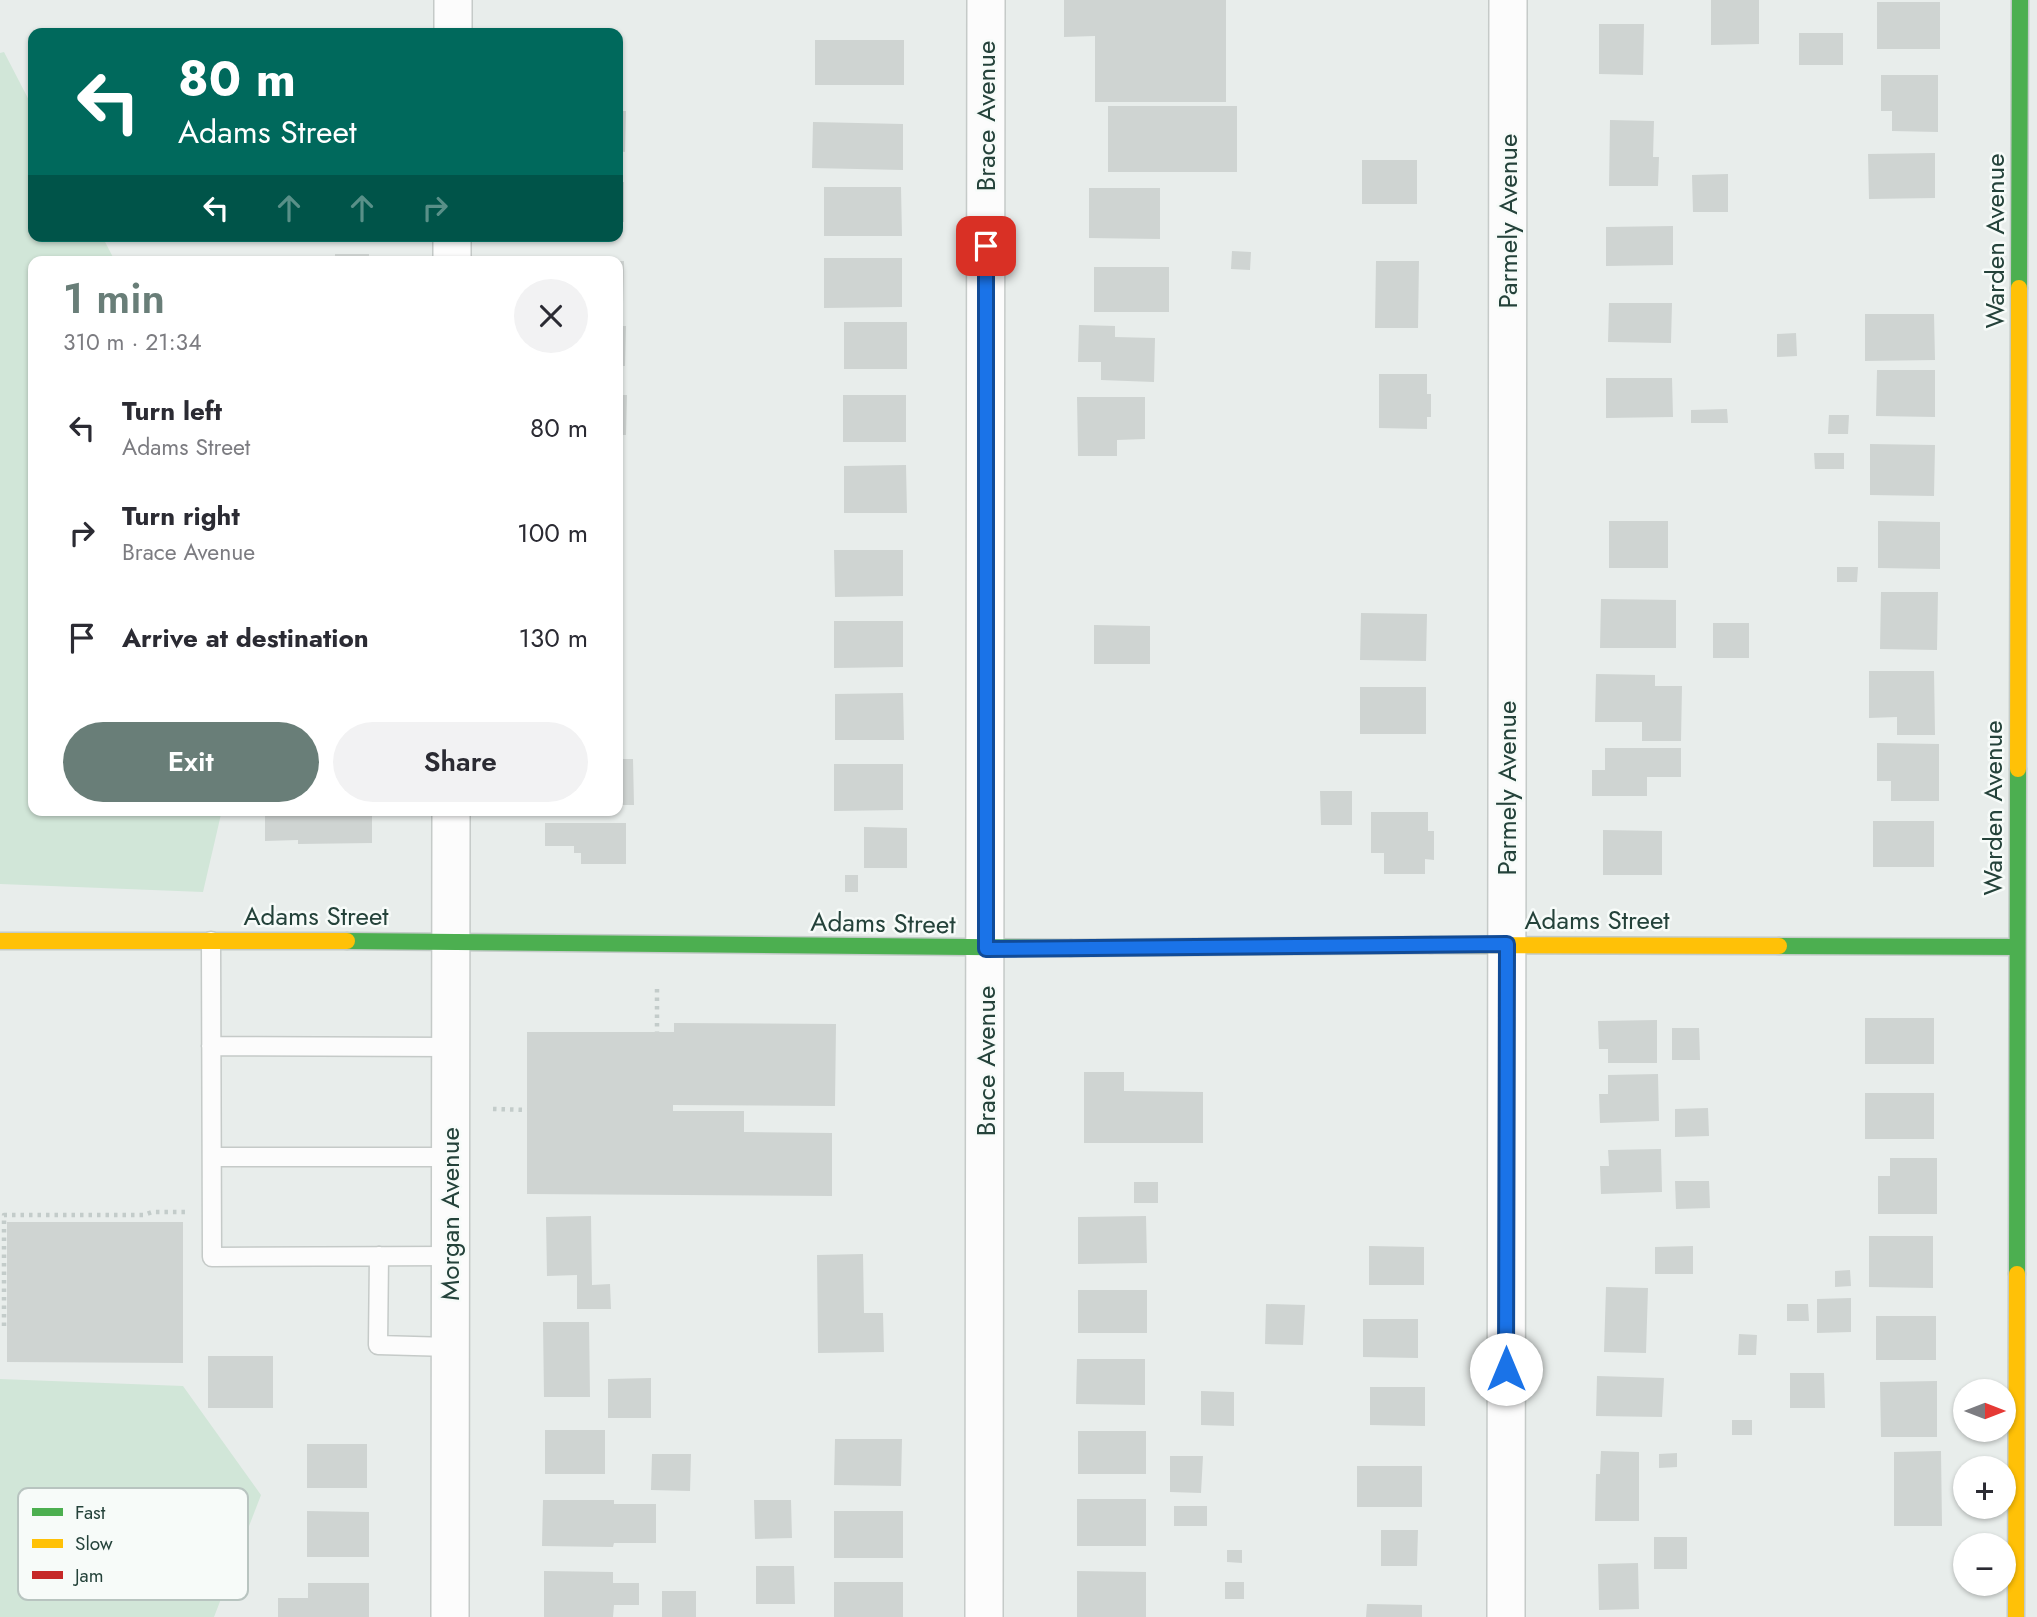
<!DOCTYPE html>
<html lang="en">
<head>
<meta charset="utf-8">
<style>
	body { margin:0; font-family:Jost,sans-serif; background:#f2f2f3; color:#2b2b33; height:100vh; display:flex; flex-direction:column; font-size:26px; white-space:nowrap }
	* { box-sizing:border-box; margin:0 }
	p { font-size:23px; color:#7c7c81 }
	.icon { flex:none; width:38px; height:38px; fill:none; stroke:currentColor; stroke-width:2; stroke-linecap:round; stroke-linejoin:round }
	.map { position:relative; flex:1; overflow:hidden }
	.panel { position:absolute; left:28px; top:256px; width:595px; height:560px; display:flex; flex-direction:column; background:#fff; border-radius:14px; box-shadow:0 2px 5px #0004 }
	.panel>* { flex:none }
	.banner { position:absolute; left:28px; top:28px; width:595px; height:214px; border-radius:14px; box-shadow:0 2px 5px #0004; background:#00695c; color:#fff; overflow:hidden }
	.needle { width:46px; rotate:90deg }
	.buttons { position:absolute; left:1953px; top:1379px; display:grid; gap:14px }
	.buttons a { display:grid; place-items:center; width:63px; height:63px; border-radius:50%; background:#fff; box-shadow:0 2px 5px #0004; font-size:35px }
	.pin { position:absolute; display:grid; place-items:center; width:60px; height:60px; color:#fff; margin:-30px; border-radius:14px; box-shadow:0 4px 10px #0006 }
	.me { position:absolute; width:77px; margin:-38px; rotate:0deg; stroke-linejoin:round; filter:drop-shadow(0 0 5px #0008) }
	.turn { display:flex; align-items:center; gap:24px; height:147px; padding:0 35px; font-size:32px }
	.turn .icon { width:91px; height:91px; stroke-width:2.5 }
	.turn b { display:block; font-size:49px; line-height:60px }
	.lanes { display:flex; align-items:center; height:66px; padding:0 35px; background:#0003; justify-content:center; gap:35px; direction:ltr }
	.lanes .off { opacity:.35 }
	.round { display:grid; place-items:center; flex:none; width:74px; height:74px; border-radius:37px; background:#f2f2f3 }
	.headline { display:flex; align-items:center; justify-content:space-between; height:119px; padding:0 35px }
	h1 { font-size:42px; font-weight:600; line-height:52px; color:#697e78 }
	.button { display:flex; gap:14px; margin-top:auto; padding:14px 35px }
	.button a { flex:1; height:80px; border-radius:42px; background:#697e78; color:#fff; font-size:28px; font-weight:600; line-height:80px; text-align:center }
	.button a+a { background:#f2f2f3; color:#2b2b33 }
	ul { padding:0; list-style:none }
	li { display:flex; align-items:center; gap:21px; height:105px; padding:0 35px }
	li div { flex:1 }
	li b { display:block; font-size:26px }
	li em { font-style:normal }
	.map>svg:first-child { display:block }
	.green { fill:#d1e6d8 }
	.building { fill:#cfd4d2 }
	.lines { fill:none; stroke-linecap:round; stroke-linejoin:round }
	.lane-casing { stroke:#c5cac8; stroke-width:21 }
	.street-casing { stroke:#c5cac8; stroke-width:40 }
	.fast-casing { stroke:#c3cbc8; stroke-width:19 }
	.slow-casing { stroke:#c3cbc8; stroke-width:19 }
	.jam-casing { stroke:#c3cbc8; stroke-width:19 }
	.path { stroke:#c3ccca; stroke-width:4.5; stroke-dasharray:3.5 5; stroke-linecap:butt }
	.lane { stroke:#fcfcfc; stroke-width:18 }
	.street { stroke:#fcfcfc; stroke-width:37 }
	.fast { stroke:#4caf50; stroke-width:16 }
	.slow { stroke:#ffc107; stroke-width:16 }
	.jam { stroke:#c62828; stroke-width:16 }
	.route-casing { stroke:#114b97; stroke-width:18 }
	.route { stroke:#1a73e8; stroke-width:12 }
	.labels { text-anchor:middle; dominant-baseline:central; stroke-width:5; stroke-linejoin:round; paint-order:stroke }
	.street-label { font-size:26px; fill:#24423a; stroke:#f7fbf9 }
	.key { fill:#f7fbf9; stroke:#b8c4c0; stroke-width:2 }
	.key-label { font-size:19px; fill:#24423a }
</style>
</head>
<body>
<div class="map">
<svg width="2037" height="1617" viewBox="0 0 2037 1617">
	<rect width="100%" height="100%" fill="#e8edeb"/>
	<path class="green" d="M4,52l29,56v128h69l13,25h-82v549h189l-19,82 -203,-8v-831z
		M0,1379l183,7 78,109 -47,122h-214z"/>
	<path class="building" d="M1064,0h162v102h-131v-66l-31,1z
		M1711,0h48v44l-48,1z
		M1877,2h63v47h-63z
		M1599,24h45l-1,51 -44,-1z
		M1799,33h44v32h-44z
		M618,39h4l-1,44h-3z
		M815,40h89v45h-89z
		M1881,75h57v57l-46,-1v-20h-11z
		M1108,106h129v66h-129z
		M618,111h8l-1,41 -7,-1z
		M1610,120l44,1 -1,36h6l-1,29h-49z
		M813,122l90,2v46l-91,-2z
		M1935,153v45l-66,1 -1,-45z
		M1362,160h55v44h-55z
		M1728,174v38h-35l-1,-37z
		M618,182h6v40h-6z
		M824,187h77l1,49h-78z
		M1089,188h71v51l-71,-1z
		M1673,226v39l-67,1v-39z
		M287,236h56v4h-56z
		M554,236h45v4h-45z
		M1232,251l19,1 -1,18 -19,-1z
		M335,254h34v7h-34z
		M824,258h78v49l-78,1z
		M618,261h6l-1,43h-5z
		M1376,261h43l-1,67h-43z
		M1094,267h75v45h-75z
		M1609,303h63l-1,40 -63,-1z
		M1865,314h69l1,46 -70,1z
		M844,322h63v47h-63z
		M1079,325l36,1v11l40,1 -1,44 -53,-2v-18h-23z
		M618,326h8l-1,40h-7z
		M1796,333l1,23 -20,1v-23z
		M1877,370h58v47l-59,-1z
		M1379,374h48v20h4v23h-4v12l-48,-1z
		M1606,378h66l1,39 -67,1z
		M618,395h9l-1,40h-8z
		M843,395h63v47h-63z
		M1077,397h68v42l-28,1v16h-39z
		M1727,409l1,14h-37v-13z
		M1829,415h20l-1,19h-20z
		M1870,444l65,1 -1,51 -64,-1z
		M1814,453h30v16h-29z
		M906,465l1,48h-63v-47z
		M1609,521h59v47h-59z
		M1878,521l62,1v47l-62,-1z
		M834,550h69v46l-68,1z
		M1837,567h21l-1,15h-20z
		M1881,592h57l-1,58 -57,-1z
		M1601,599l75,1v48h-76z
		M1361,613l66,1 -1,47 -66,-1z
		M834,621h69v46l-69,1z
		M1713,623h36v35h-36z
		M1094,625l56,1v38h-56z
		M1869,671h65l1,64h-38v-18l-28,1z
		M1596,674l59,1v11h27l-1,55h-39v-19h-47z
		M1360,687h66v47h-66z
		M903,693l1,47h-69v-46z
		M1877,743l62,1v57h-48v-20h-14z
		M1605,748h76v29h-34v19h-55v-26h13z
		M618,759h15l1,46h-16z
		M834,764h69v46l-69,1z
		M1320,791h32v34h-31z
		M265,810h107v33l-74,1v-4l-33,1z
		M1371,812h57v19h6v29l-9,-1v15h-41v-21h-13z
		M1873,821h61v46h-61z
		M545,823h81v41h-45v-11h-7v-7h-29z
		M864,827l43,1v40h-43z
		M1603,830l59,1v44h-59z
		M845,875h13v17h-13z
		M1865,1018h69v46h-69z
		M1657,1020v43h-49v-14h-9l-1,-28z
		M674,1023l162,1 -1,82 -162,-1v6h71v21l88,1v63l-305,-2v-162h147z
		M1672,1028h27l1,32h-28z
		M1084,1072h40v19l79,1v51h-119z
		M1658,1074l1,47 -59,2 -1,-29h9v-19z
		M1865,1093h69v46h-69z
		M1708,1108l1,28 -34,1v-28z
		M1661,1149l1,43 -61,2 -1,-28h9l-1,-16z
		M1890,1158h47v56h-59v-38h12z
		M1675,1181h34l1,27 -34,1z
		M1134,1182h24v21h-24z
		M591,1216l1,69 18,-1 1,25h-34v-34l-30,1 -1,-59z
		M1146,1216l1,47 -69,1v-47z
		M7,1222h176v141l-176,-1z
		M1869,1236h64v52l-64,-1z
		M1369,1246l55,1v38h-55z
		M1693,1246v28h-38v-27z
		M863,1254l1,59h19l1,39 -66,1 -1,-98z
		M1850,1270l1,16 -16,1v-16z
		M1606,1287l42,1 -2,65 -42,-1z
		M1078,1290h69v43h-69z
		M1851,1298v34l-34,1v-34z
		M1266,1304l39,1 -2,40 -38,-1z
		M1787,1304h21l1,17h-22z
		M1876,1316h60v44h-60z
		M1363,1319h55v39l-55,-1z
		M543,1322h46l1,75h-46z
		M1739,1334l18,1 -1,20h-18z
		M208,1356h65v52h-65z
		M1077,1359h68v46l-69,-1z
		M1790,1373h34l1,35h-35z
		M1597,1376l67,2 -2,39 -66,-1z
		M651,1378v40h-43v-39z
		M1937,1381v56h-56l-1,-55z
		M1370,1387h55v39l-55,-1z
		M1201,1391l33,1v34l-33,-1z
		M1732,1420h20v15h-20z
		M545,1430h60v44h-60z
		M1078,1431h68v43h-68z
		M835,1439h67l-1,47 -67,-1z
		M307,1444h60v44h-60z
		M1601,1451l38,1v69h-44l1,-47h4z
		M1941,1451l1,75h-48v-74z
		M1677,1453v14l-18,1v-14z
		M652,1454h39l-1,37 -39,-1z
		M1170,1456h33l-2,37 -31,-1z
		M1357,1466h65v41h-65z
		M1077,1499h69v47h-69z
		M543,1500h71v4h42v39h-42l-1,4 -71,-1z
		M754,1500h37l1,38 -37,1z
		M1174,1506h33v20h-33z
		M307,1511l62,1v45h-62z
		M834,1511h69v47h-69z
		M1381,1530h37l-1,36h-36z
		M1654,1537h33v32h-33z
		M1227,1550h15v13l-15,-1z
		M1638,1563l1,46 -40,1 -1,-46z
		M756,1566h38l1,38h-39z
		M544,1571l69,1v11h26v22h-25l-1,12h-69z
		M1077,1571l69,1v45h-69z
		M834,1582h69v35h-69z
		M1225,1582h19v17h-19z
		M308,1583h61v34h-91v-19h30z
		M662,1591h34v26h-34z
		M1367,1604l55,1v12h-56z"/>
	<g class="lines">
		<defs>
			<path id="lane" d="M211,941l1,316 238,-1
				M211,1046l239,1
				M212,1157h238
				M379,1256l-1,89 72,2"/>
			<path id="street" d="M453,33v-33
				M452,261v-25
				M450,1617l1,-807
				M984,1617l2,-1617
				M1506,1617l2,-1617"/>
			<path id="fast" d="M2019,288l1,-288
				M347,941l724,7
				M1779,946l238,1
				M2017,1274l1,-505"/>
			<path id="slow" d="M2018,769l1,-481
				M0,941h347
				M1431,945l348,1
				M2016,1617l1,-343"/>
			<path id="jam" d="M1071,948l360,-3"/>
		</defs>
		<use href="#lane" class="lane-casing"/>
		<use href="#street" class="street-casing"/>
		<use href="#fast" class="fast-casing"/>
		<use href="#slow" class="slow-casing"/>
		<use href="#jam" class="jam-casing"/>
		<path class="path" d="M657,989v43
			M493,1109l34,1
			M4,1326v-111h140l8,-3h33"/>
		<use href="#lane" class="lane"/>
		<use href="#street" class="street"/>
		<use href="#fast" class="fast"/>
		<use href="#slow" class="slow"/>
		<use href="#jam" class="jam"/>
	</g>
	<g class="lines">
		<defs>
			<path id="route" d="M986,246v703l521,-5 -1,425"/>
		</defs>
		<use href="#route" class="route-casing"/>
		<use href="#route" class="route"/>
	</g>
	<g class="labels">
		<g class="street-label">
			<text transform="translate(986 116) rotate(-90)">Brace Avenue</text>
			<text transform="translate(1508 221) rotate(-90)">Parmely Avenue</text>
			<text transform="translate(1995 241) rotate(-90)">Warden Avenue</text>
			<text transform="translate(1507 788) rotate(-90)">Parmely Avenue</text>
			<text transform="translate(1993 808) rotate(-90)">Warden Avenue</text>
			<text x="316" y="916">Adams Street</text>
			<text x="1597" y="920">Adams Street</text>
			<text transform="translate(883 923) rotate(1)">Adams Street</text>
			<text transform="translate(986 1061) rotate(-90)">Brace Avenue</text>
			<text transform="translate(450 1214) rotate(-90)">Morgan Avenue</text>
		</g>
	</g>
	<rect x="18" y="1488" width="230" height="112" rx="10" class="key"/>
	<rect x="32" y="1508" width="31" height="8" fill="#4caf50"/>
	<rect x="32" y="1539" width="31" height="9" fill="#ffc107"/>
	<rect x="32" y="1571" width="31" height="8" fill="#c62828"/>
	<g class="key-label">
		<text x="75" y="1519">Fast</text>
		<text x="75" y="1550">Slow</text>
		<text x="75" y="1582">Jam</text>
	</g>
</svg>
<div class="buttons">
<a><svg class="needle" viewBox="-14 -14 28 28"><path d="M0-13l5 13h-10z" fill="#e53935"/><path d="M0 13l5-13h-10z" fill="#7c7c81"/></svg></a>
<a>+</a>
<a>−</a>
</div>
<div class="pin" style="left:986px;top:246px;background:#d93025"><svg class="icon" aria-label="arrive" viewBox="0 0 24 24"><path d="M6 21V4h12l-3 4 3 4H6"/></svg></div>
<svg class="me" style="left:1506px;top:1369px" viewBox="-20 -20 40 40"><circle r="19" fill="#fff"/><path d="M0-13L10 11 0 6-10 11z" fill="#1a73e8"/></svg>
<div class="banner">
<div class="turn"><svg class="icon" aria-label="left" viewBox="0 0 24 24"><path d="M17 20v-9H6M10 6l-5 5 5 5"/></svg><div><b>80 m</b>Adams Street</div></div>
<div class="lanes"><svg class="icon" aria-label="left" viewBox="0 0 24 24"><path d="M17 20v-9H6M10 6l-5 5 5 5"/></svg><svg class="icon off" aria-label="ahead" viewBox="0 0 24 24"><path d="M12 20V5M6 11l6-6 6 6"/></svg><svg class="icon off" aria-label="ahead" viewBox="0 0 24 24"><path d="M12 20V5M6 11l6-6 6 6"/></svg><svg class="icon off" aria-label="right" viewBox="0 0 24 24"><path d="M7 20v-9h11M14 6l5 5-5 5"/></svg></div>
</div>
<section class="panel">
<div class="headline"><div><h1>1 min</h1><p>310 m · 21:34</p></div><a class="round"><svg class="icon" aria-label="close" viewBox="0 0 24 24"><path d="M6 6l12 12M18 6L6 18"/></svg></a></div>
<ul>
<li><svg class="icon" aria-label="left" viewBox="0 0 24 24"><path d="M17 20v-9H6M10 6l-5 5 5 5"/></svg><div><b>Turn left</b><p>Adams Street</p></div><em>80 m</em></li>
<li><svg class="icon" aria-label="right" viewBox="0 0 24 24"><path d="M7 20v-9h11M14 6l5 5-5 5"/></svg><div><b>Turn right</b><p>Brace Avenue</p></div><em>100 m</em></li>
<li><svg class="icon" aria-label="arrive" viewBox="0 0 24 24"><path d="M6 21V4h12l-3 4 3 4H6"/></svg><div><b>Arrive at destination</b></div><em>130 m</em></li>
</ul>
<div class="button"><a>Exit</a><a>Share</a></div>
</section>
</div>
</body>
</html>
